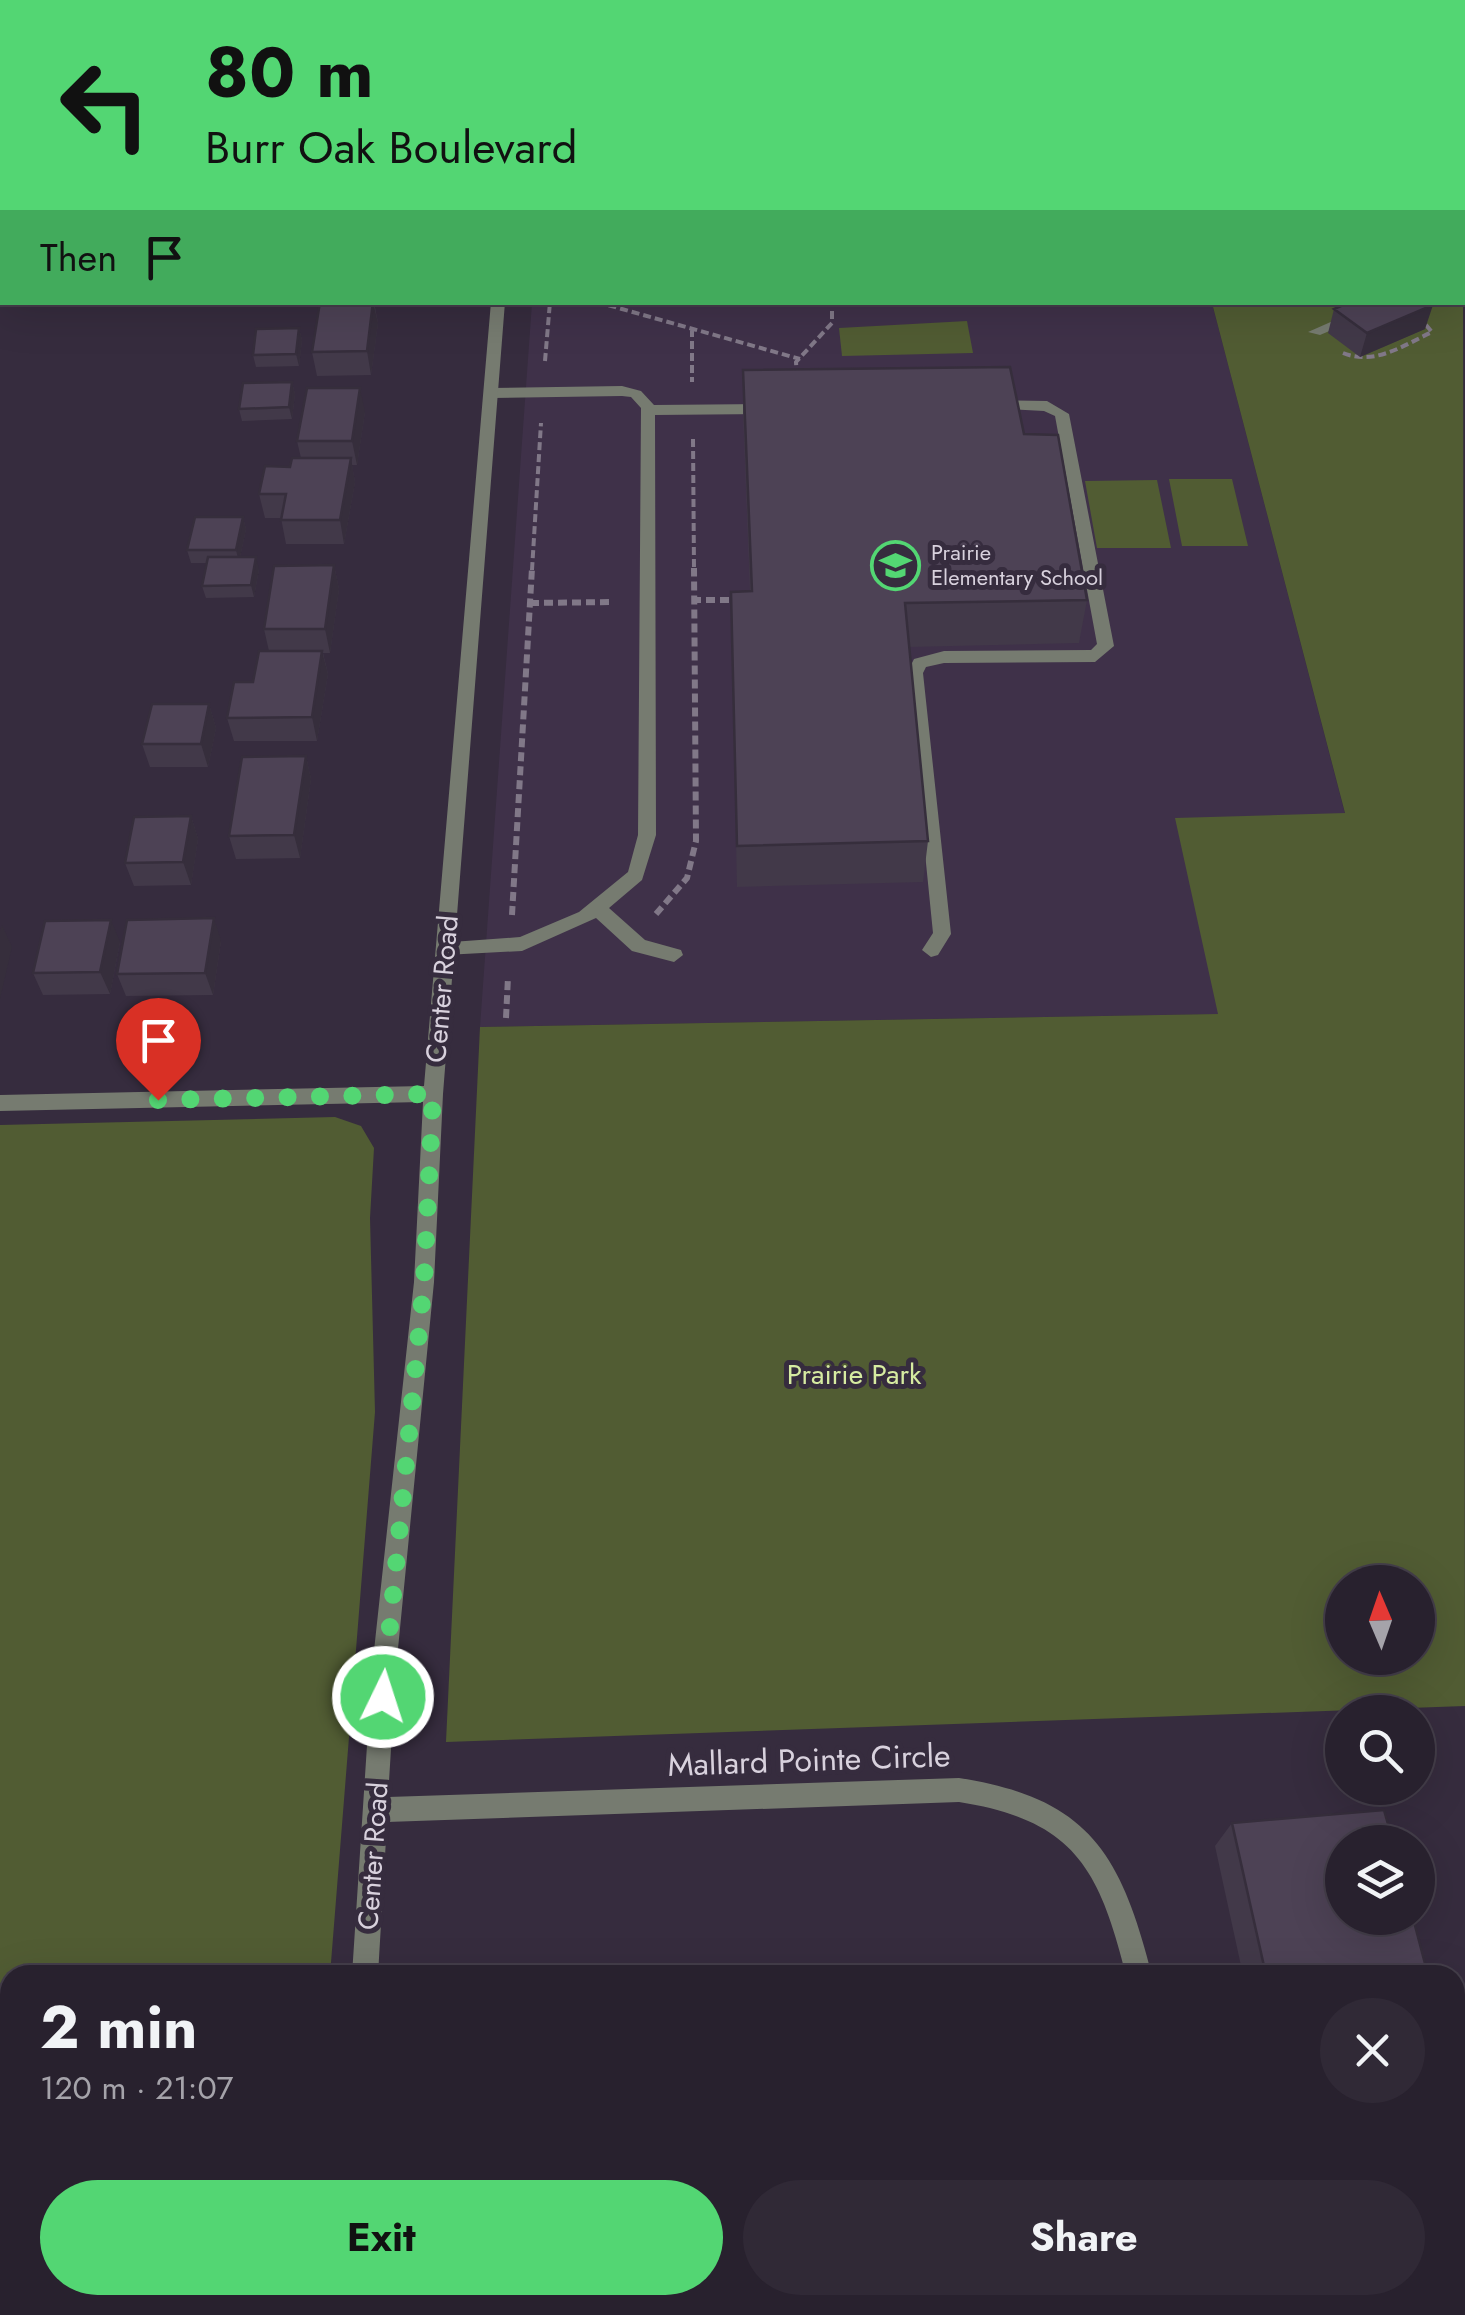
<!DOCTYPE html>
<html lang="en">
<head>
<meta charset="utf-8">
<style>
	body { margin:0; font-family:Jost,sans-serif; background:#302936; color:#f1f3f6; height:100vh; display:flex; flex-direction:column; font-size:38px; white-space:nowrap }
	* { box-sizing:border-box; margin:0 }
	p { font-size:32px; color:#a5a3aa }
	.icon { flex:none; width:55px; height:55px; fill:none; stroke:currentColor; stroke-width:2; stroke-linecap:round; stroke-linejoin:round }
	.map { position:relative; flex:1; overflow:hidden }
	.sheet { position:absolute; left:0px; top:1965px; width:1465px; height:350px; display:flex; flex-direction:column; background:#28212e; border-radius:30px 30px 0 0; box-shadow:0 10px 40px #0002,0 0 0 2px #443e4a }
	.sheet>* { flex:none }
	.guide { position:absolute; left:0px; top:0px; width:1465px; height:305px; box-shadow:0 10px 40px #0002,0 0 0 2px #443e4a; background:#53d673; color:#111; overflow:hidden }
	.needle { width:65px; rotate:358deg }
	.tools { position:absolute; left:1325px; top:1565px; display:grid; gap:20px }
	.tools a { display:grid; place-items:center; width:110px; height:110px; border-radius:50%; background:#28212e; box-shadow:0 10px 40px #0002,0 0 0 2px #443e4a; font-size:50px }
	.pin { position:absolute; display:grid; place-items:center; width:85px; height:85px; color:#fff; margin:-102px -42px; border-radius:50% 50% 50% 0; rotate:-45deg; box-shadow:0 0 10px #0007 }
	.pin .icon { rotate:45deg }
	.me { position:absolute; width:110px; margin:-55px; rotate:4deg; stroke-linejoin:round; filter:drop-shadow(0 0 8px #0008) }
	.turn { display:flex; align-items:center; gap:35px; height:210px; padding:0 40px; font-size:45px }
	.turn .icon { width:130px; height:130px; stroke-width:2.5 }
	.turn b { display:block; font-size:70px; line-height:85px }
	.then { display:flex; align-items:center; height:95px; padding:0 40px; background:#0003; gap:20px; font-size:38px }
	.round { display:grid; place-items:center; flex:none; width:105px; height:105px; border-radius:52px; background:#302936 }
	.headline { display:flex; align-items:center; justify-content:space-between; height:170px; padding:0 40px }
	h1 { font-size:60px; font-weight:700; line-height:75px }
	.cta { display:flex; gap:20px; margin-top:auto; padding:20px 40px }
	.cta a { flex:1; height:115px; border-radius:60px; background:#53d673; color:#111; font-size:40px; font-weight:700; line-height:115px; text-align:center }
	.cta a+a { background:#302936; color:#f1f3f6 }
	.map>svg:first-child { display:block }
	.built { fill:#3f3149 }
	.green { fill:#515c33; fill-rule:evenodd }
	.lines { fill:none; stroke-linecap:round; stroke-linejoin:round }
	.path-far1 { stroke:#817888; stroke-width:4; stroke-dasharray:8 4; stroke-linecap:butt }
	.path { stroke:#817888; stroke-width:6; stroke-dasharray:9 5; stroke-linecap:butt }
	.lane { fill:#767b70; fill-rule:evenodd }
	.street { fill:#767b70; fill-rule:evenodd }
	.wall { fill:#423949 }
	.shaded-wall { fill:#362e3c }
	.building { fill:#4d4255; stroke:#362e3c; stroke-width:2.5 }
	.route { stroke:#53d673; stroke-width:18; stroke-dasharray:0 32.4 }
	.labels { text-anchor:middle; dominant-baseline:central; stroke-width:10; stroke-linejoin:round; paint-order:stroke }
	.far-poi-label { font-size:22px; fill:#d8d1dd; stroke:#362c3e; text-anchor:start }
	.street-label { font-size:28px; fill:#d8d1dd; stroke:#362c3e }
	.park-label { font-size:28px; fill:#d6eba1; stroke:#362c3e }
	.near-street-label { font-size:32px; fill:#d8d1dd; stroke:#362c3e }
</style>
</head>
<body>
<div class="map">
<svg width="1465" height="2315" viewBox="0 0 1465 2315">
	<rect width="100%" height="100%" fill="#362c3e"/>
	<path class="built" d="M532,303h680l133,511 -127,200 -738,13z"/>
	<path class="green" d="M1463,260l2,1446 -1019,36 34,-715 738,-13 -43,-196 170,-5 -133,-510 250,-1zM1342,1582h76v76h-76z
		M967,321l6,32 -131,3 -3,-28z
		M1169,479h63l16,67h-66z
		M1157,480l14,68h-74l-12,-67z
		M335,1117l26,9 13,22 -4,70 5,194 -45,563h-320v330h294v10h-304v-1190z"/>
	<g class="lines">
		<path class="path-far1" d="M597,302l203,57
			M692,329v53
			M1343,353c32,13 61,-8 89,-21l-12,-14
			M545,361l5,-59
			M797,377l-1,-15 36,-39v-21
			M693,439l1,131
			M532,570l9,-147"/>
		<path class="path" d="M692,600h47
			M530,603l84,-1
			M656,914l31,-36 9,-37 -2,-273
			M512,915l20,-347
			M506,1018l2,-41"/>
		<path class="lane" d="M1462,269h3l-3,9z
			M1376,302h21l-77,33 -12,-3z
			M622,386l19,5 13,14 115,-1 7,5 -7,5 -114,1 1,420 -14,45 -33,28 36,32 36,10 2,5 -9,7 -42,-11 -36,-33 -74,33 -77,4 -7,-2 -2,-5 2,-5 82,-6 59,-25 49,-40 10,-37 3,-427 -10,-11 -9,-1 -131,2 -7,-5 7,-5z
			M993,400l54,1 22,13 45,232 -19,16 -151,1 -18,4 -3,6 28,261 -13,21 -7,2 -9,-7 11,-17 -26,-260 7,-14 30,-8 147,-1 6,-6 -42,-228 -11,-5 -56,-3 -2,-3z
			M0,2160h10v26h-10z"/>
		<path class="street" d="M517,0h12v2h-12z
			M0,226h2v8h-2z
			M1462,243h3v8h-3z
			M491,302h14l-62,792 -9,188 -38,387 -8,128 571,-19c130,20 162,76 193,197h-26c-27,-107 -52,-155 -167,-173l-572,20 -9,153h-26l20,-306 42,-387 9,-180 -423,9v-16l424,-9z
			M328,2305h28l-1,10h-28z
			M1198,2305h28l2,10h-28z"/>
	</g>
	<path class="wall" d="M0,0h29l1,2h-28v43h-2z
		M372,0h52l-1,2h-51z
		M813,0h67v2h-67z
		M1011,0h75l-1,2h-74z
		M1104,0h81l-1,2h-79z
		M1337,0h58l1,2h-58z
		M1421,0h44v14h-3v-12h-40z
		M2,115v50l-2,-1v-46z
		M1462,145h3v49h-3z
		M320,302h54l4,21 -7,52 -54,1 -5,-24z
		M1334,309l91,20 -65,28 -32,-24z
		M299,328l3,12 -3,26 -43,1 -3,-12z
		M743,370l281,64 63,166 -8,43 -170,4 19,194 -5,41 -186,5 -6,-295 19,-1 -7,-177z
		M292,382l3,12 -3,25 -50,2 -3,-12z
		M365,412l-8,53h-5l3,17 -11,62h-58l-5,-26h-16l-6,-24 42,-36 -4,-17z
		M243,517l3,12 -6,28 19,12 -5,28 -48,1 -4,-12 5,-23h-16l-4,-13z
		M334,565l5,24 -9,64h-7l5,21 -11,67h-83l-7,-23 26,-36 16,-31 -5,-22z
		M209,704l7,24 -8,39h-58l-8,-23z
		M306,756l5,23 -11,79 -64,1 -7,-23z
		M191,816l7,23 -7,46 -57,1 -9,-23z
		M221,941l-8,54 -87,1 -9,-22z
		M120,942l-10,52 -67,1 -10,-22z
		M1232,1823l196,152h-185l-28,-129z
		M1315,2305h140l10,10h-148z"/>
	<path class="shaded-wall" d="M373,302l5,21 -7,52 -4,-24z
		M1433,305l-8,24 -65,28 7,-24z
		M299,328l3,12 -3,26 -3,-12z
		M292,382l3,12 -3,25 -3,-12z
		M360,388l5,24 -8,53 -5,-24z
		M351,458l4,24 -11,62 -4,-24z
		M243,517l3,12 -7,33 -3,-12z
		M256,557l3,12 -5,28 -3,-12z
		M334,565l5,24 -9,64 -5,-24z
		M322,651l6,23 -11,67 -5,-24z
		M209,704l7,24 -8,39 -7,-23z
		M306,756l5,23 -11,79 -6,-23z
		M191,816l7,23 -7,46 -8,-23z
		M214,918l7,23 -8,54 -8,-22z
		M111,920l9,22 -10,52 -10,-22z
		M2,925l10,22 -12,52v-68z"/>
	<path class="building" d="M0,0h19l-1,2h-16v19h-2z
		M616,0h41v2h-42z
		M724,0h47l1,2h-48z
		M940,0h43l1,2h-44z
		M1352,0h43l1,2h-43z
		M1430,0h35v2h-33z
		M2,115v27h-2v-24z
		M320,302h53l-6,49 -55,1z
		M1350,302h79l4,3 -66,28 -33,-24z
		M299,328l-3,26 -43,1 3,-26z
		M1010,367l14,67 34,1 29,165 -182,3 23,238 -191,5 -6,-254 21,-1 -9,-221z
		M292,382l-3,25 -50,2 4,-26z
		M307,388h53l-8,53h-55z
		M292,458h59l-11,62h-59l5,-26h-27l6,-28 25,1z
		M195,517h48l-7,33h-49z
		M208,557h48l-5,28 -49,1z
		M334,565l-9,64h-61l10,-63z
		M259,651h63l-10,66 -85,1 7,-36h19z
		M152,704h57l-8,40h-59z
		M306,756l-12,79 -65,1 13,-79z
		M191,816l-8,46 -58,1 9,-46z
		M214,918l-9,55 -88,1 10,-54z
		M111,920l-11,52 -67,1 12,-52z
		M1384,1810l9,32h-51v76h71l15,57h-162l-34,-152z
		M1455,2074l10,38v203h-123l-2,-10h115z"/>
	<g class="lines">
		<path class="route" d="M158,1100l275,-6 -9,188 -41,415"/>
	</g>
	<defs>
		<symbol id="school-ring" viewBox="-11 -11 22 22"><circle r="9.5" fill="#362c3e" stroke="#53d673" stroke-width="1.5"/><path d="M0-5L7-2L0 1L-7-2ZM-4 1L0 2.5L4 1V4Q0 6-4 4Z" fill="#53d673"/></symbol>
	</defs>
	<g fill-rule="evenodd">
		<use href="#school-ring" x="868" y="538" width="55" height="55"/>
	</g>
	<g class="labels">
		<g class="far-poi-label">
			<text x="931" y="552">Prairie<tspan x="931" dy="25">Elementary School</tspan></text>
		</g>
		<g class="street-label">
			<text transform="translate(442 989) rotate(-85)">Center Road</text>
			<text transform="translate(373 1856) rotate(-86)">Center Road</text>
		</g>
		<g class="park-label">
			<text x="854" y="1374">Prairie Park</text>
		</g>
		<g class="near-street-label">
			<text transform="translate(809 1760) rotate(-2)">Mallard Pointe Circle</text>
		</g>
	</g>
</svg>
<div class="tools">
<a><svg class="needle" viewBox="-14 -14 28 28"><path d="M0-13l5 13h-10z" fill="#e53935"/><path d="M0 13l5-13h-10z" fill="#a5a3aa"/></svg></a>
<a><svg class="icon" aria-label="search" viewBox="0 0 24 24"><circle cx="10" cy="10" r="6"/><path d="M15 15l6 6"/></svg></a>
<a><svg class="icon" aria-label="layers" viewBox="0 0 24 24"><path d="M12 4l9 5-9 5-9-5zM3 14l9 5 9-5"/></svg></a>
</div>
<div class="pin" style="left:158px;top:1100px;background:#d93025"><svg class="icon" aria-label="arrive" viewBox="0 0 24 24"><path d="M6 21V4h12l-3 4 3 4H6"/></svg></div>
<svg class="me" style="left:383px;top:1697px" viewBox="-20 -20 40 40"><circle r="17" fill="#53d673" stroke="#fff" stroke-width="3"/><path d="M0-11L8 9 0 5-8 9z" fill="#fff"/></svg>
<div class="guide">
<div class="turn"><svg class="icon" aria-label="left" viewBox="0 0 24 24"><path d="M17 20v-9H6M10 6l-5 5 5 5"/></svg><div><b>80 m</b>Burr Oak Boulevard</div></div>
<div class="then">Then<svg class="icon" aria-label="arrive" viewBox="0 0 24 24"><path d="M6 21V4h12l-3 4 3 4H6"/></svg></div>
</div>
<section class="sheet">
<div class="headline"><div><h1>2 min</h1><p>120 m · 21:07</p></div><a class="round"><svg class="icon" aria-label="close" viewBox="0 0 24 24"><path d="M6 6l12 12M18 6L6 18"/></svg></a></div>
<div class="cta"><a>Exit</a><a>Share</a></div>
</section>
</div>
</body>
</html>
